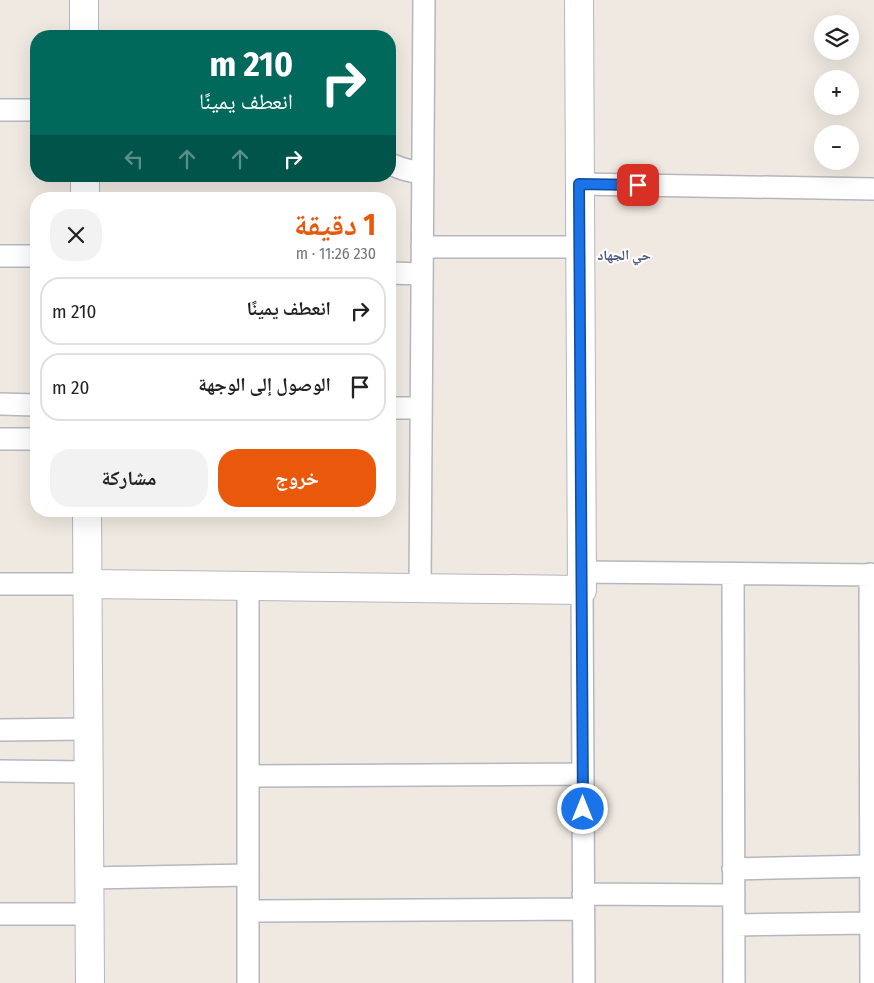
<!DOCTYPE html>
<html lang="ar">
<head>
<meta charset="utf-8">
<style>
	body { margin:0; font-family:"Fira Sans Condensed","Noto Naskh Arabic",sans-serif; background:#f2f2f2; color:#222; direction:rtl; height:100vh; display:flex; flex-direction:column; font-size:19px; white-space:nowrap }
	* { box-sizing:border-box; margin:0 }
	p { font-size:16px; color:#767676 }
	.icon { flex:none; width:28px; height:28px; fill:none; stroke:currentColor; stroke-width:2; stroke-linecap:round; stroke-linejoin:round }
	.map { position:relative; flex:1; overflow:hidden; direction:ltr }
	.details { position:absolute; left:30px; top:192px; width:366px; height:325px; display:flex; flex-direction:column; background:#fff; border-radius:20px; box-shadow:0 5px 20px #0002; direction:rtl }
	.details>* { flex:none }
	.guide { position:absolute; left:30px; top:30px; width:366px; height:152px; border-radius:20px; box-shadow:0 5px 20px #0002; direction:rtl; background:#00695c; color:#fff; overflow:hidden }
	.fabs { position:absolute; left:814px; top:15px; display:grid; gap:10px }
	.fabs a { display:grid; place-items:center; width:45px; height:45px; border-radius:50%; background:#fff; box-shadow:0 5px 20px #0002; font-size:25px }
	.pin { position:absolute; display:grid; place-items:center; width:42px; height:42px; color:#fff; margin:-21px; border-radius:10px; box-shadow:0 2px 8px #0006 }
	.me { position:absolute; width:55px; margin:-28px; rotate:0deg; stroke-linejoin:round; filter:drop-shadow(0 0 4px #0008) }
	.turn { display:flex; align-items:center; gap:18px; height:105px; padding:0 20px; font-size:22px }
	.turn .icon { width:65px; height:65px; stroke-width:2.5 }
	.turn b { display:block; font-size:35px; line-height:42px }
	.lanes { display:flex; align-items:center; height:48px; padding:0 20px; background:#0003; justify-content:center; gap:25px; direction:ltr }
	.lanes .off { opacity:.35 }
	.round { display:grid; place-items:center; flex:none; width:52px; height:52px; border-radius:20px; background:#f2f2f2 }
	.overview { display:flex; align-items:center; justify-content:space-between; height:85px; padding:0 20px }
	h1 { font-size:30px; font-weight:700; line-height:38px; color:#ea580c }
	.cta { display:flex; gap:10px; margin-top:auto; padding:10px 20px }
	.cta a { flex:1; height:58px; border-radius:20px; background:#ea580c; color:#fff; font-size:20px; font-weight:700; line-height:58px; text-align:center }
	.cta a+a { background:#f2f2f2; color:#222 }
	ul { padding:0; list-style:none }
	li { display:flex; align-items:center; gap:15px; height:68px; margin:0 10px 8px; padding:0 10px; border:2px solid #e0e0e0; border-radius:20px }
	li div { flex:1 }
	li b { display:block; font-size:19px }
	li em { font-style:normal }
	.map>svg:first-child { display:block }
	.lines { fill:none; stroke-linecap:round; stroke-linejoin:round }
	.street-casing { stroke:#b4b7c1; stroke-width:24 }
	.secondary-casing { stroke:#b4b7c1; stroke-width:30 }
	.street { stroke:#fff; stroke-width:21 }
	.secondary { stroke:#fff; stroke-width:28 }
	.route-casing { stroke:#114b97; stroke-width:12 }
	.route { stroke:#1a73e8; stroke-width:9 }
	.labels { text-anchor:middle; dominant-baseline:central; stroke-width:4; stroke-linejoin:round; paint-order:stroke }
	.neighbourhood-label { font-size:14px; font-weight:bold; fill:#4d5680; stroke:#fff }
</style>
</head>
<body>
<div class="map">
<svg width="874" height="983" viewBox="0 0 874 983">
	<rect width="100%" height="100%" fill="#efe9e1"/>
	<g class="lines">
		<defs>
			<path id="street" d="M0,110h36
				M390,164l13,5 20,5
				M579,184l295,5
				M422,247h157
				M0,256h36
				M390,273l32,1
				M0,404l36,1
				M390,408h31
				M0,439h36
				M582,572l292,3
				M733,574l1,409
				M870,574l1,409
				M0,584h87
				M248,586v397
				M420,588l4,-588
				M582,590l2,393
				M0,730l88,-1
				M0,771l88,1
				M248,776l335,-2
				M733,869l138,-3
				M89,878l159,-3
				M583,894l151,1
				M248,911l335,-2
				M0,914h89
				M734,925l137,-2"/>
			<path id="secondary" d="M84,0v36
				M85,176v23
				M87,511l3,472
				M87,584l495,6 -3,-590"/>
		</defs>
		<use href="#street" class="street-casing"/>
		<use href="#secondary" class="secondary-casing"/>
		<use href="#street" class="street"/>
		<use href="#secondary" class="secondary"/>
	</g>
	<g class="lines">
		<defs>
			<path id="route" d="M583,809l-4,-625 59,1"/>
		</defs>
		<use href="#route" class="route-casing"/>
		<use href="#route" class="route"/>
	</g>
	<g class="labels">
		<g class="neighbourhood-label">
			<text x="624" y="255">حي الجهاد</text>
		</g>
	</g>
</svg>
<div class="fabs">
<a><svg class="icon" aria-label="layers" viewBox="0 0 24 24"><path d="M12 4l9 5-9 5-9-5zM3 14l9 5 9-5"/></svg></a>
<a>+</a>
<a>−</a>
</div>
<div class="pin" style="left:638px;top:185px;background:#d93025"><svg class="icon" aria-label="arrive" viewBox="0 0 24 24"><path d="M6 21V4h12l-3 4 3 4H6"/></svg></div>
<svg class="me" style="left:583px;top:809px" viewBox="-20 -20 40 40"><circle r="17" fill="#1a73e8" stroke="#fff" stroke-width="3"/><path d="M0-11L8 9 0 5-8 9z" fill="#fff"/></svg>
<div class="guide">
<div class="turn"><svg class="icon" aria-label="right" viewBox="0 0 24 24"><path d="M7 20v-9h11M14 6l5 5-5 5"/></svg><div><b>210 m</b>انعطف يمينًا</div></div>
<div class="lanes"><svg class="icon off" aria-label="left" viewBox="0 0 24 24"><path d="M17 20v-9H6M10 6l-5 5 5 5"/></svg><svg class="icon off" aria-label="ahead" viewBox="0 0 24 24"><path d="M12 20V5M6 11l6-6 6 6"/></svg><svg class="icon off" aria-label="ahead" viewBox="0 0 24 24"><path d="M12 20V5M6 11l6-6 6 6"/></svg><svg class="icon" aria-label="right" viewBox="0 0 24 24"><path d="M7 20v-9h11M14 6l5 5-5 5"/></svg></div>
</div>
<section class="details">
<div class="overview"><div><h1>1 دقيقة</h1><p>230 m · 11:26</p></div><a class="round"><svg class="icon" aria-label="close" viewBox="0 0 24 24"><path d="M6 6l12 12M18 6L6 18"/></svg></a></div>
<ul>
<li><svg class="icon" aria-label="right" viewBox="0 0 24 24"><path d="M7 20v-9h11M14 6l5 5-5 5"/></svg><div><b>انعطف يمينًا</b></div><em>210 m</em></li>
<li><svg class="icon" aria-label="arrive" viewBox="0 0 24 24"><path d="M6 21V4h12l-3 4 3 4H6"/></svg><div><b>الوصول إلى الوجهة</b></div><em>20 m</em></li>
</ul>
<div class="cta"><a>خروج</a><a>مشاركة</a></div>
</section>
</div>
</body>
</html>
